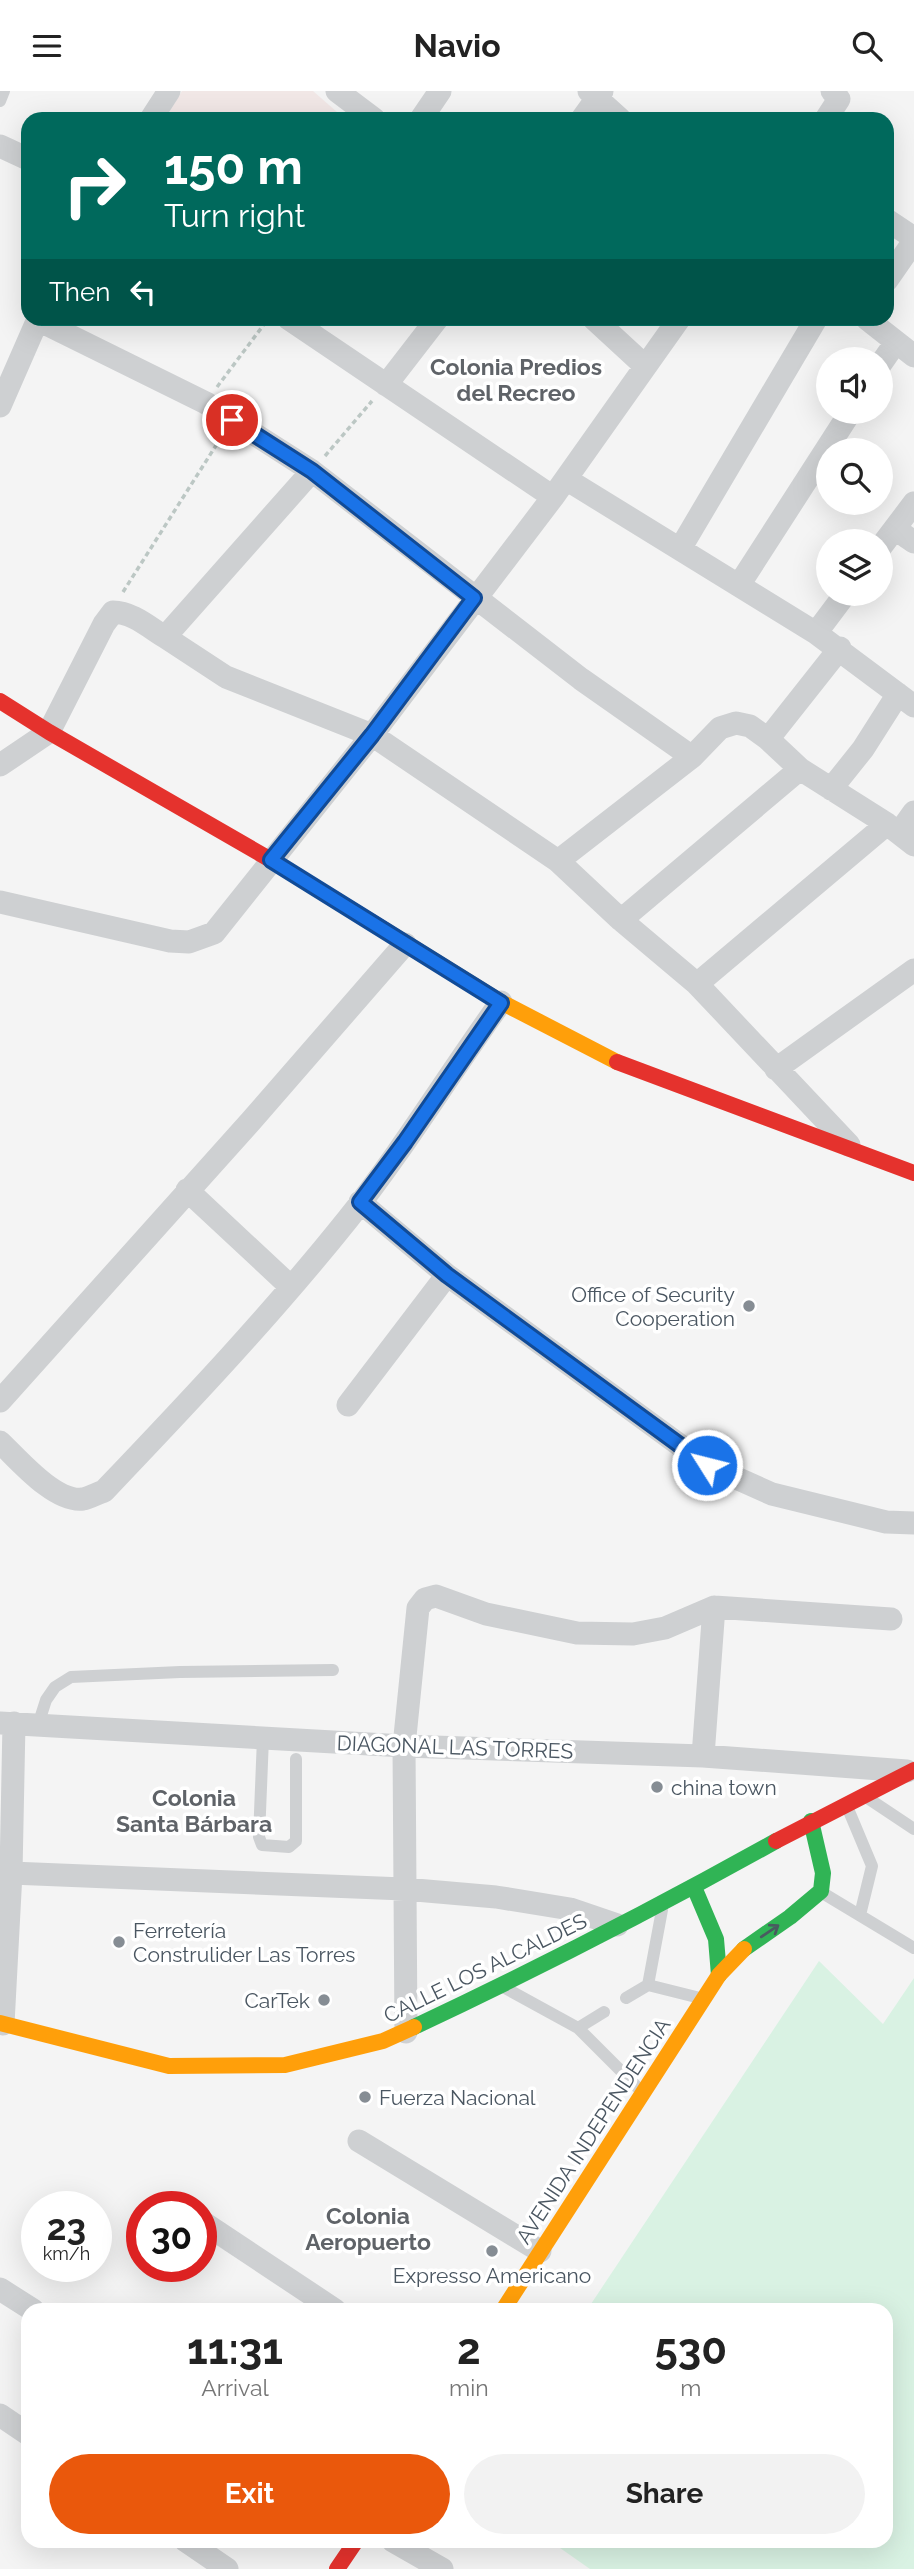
<!DOCTYPE html>
<html lang="en">
<head>
<meta charset="utf-8">
<style>
	body { margin:0; font-family:Raleway,sans-serif; background:#f2f2f2; color:#222; height:100vh; display:flex; flex-direction:column; font-size:26px; white-space:nowrap }
	* { box-sizing:border-box; margin:0 }
	p { font-size:23px; color:#767676 }
	.icon { flex:none; width:38px; height:38px; fill:none; stroke:currentColor; stroke-width:2; stroke-linecap:round; stroke-linejoin:round }
	.map { position:relative; flex:1; overflow:hidden }
	.details { position:absolute; left:21px; top:2212px; width:872px; height:245px; display:flex; flex-direction:column; background:#fff; border-radius:21px; box-shadow:0 7px 28px #0002 }
	.details>* { flex:none }
	.banner { position:absolute; left:21px; top:21px; width:873px; height:214px; border-radius:21px; box-shadow:0 7px 28px #0002; background:#00695c; color:#fff; overflow:hidden }
	.fabs { position:absolute; left:816px; top:256px; display:grid; gap:14px }
	.fabs a { display:grid; place-items:center; width:77px; height:77px; border-radius:50%; background:#fff; box-shadow:0 7px 28px #0002; font-size:35px }
	.speed { position:absolute; left:21px; top:2100px; display:flex; gap:14px; font-size:35px; font-weight:700; text-align:center }
	.speed>* { display:grid; place-content:center; width:91px; height:91px; border-radius:50%; background:#fff; box-shadow:0 7px 28px #0002; line-height:1 }
	.speed small { font-size:18px; font-weight:400 }
	.speed .limit { border:10px solid #d22; background:#fff; color:#111 }
	.pin { position:absolute; display:grid; place-items:center; width:60px; height:60px; color:#fff; margin:-30px; border:4px solid #fff; border-radius:50%; box-shadow:0 2px 7px #0007 }
	.me { position:absolute; width:77px; margin:-38px; rotate:306deg; stroke-linejoin:round; filter:drop-shadow(0 0 5px #0008) }
	.turn { display:flex; align-items:center; gap:24px; height:147px; padding:0 28px; font-size:32px }
	.turn .icon { width:91px; height:91px; stroke-width:2.5 }
	.turn b { display:block; font-size:49px; line-height:60px }
	.then { display:flex; align-items:center; height:66px; padding:0 28px; background:#0003; gap:14px; font-size:26px }
	.eta { display:flex; justify-content:space-evenly; align-items:center; height:119px; text-align:center }
	.eta b { font-size:42px; font-weight:700; line-height:49px }
	.button { display:flex; gap:14px; margin-top:auto; padding:14px 28px }
	.button a { flex:1; height:80px; border-radius:42px; background:#ea580c; color:#fff; font-size:28px; font-weight:700; line-height:80px; text-align:center }
	.button a+a { background:#f2f2f2; color:#222 }
	header { display:flex; justify-content:space-between; align-items:center; height:91px; padding:0 28px; background:#fff; font-size:32px; font-weight:700 }
	.map>svg:first-child { display:block }
	.medical { fill:#f1e7e6 }
	.green { fill:#d9f2e3 }
	.lines { fill:none; stroke-linecap:round; stroke-linejoin:round }
	.path { stroke:#bcc7c4; stroke-width:3.5; stroke-dasharray:5 3.5; stroke-linecap:butt }
	.lane { stroke:#ced0d2; stroke-width:12 }
	.street { stroke:#ced0d2; stroke-width:23 }
	.fast { stroke:#30b455; stroke-width:16 }
	.slow { stroke:#ff9f0a; stroke-width:16 }
	.jam { stroke:#e5322d; stroke-width:16 }
	.oneway { stroke:#495b60 }
	.route-casing { stroke:#114b97; stroke-width:18 }
	.route { stroke:#1a73e8; stroke-width:12 }
	.poi-dot { fill:#868d94; stroke:#fff; stroke-width:2.5 }
	.labels { text-anchor:middle; dominant-baseline:central; stroke-width:7; stroke-linejoin:round; paint-order:stroke }
	.poi-label { font-size:21px; fill:#4a5661; stroke:#fff; text-anchor:start }
	.street-label { font-size:21px; fill:#4a5661; stroke:#fff }
	.neighbourhood-label { font-size:23px; font-weight:bold; fill:#5f6368; stroke:#fff }
</style>
</head>
<body>
<header><svg class="icon" aria-label="menu" viewBox="0 0 24 24"><path d="M4 6h16M4 12h16M4 18h16"/></svg>Navio<svg class="icon" aria-label="search" viewBox="0 0 24 24"><circle cx="10" cy="10" r="6"/><path d="M15 15l6 6"/></svg></header>
<div class="map">
<svg width="914" height="2478" viewBox="0 0 914 2478">
	<rect width="100%" height="100%" fill="#f4f4f4"/>
	<path class="medical" d="M182,0h131l32,28h-180z"/>
	<path class="green" d="M819,1870l64,63 31,-46v591h-324l-40,-28h336v-231h-299z"/>
	<g class="lines">
		<path class="path" d="M217,296l51,-68
			M325,365l47,-55
			M123,501l99,-156"/>
		<path class="lane" d="M0,10l4,-10
			M38,1634l8,-25 9,-13 16,-10 109,-5 153,-2
			M263,1647l-4,99 3,8 27,2 7,-6v-82
			M866,1706l48,32
			M846,1713l26,62 -12,49
			M821,1801l93,56
			M648,1894l14,-75
			M505,1897l73,40 64,64
			M626,1907l22,-13 52,13
			M578,1937l26,-16"/>
		<path class="street" d="M337,0l37,28
			M589,0l31,28
			M151,28l18,-28
			M421,28l19,-28
			M582,28l20,-28
			M826,28l13,-20 -7,-8
			M0,55l28,13
			M887,129l27,18
			M887,189l27,-39
			M289,228l264,178
			M594,228l51,47
			M867,228l47,37
			M38,229l168,83 106,68 269,208 111,78
			M880,274l16,-23
			M386,294l51,-66
			M0,315l38,-87
			M566,388l250,154 98,73
			M895,438l19,13
			M880,457l34,-45
			M680,458l136,-230
			M739,494l112,-174
			M816,542l30,-40
			M165,546l61,40 146,58 186,126 63,59 76,64 152,161
			M768,648l72,-91
			M0,674l49,-33 55,-108 9,-12c19,0 37,16 52,25l147,-166
			M831,698l32,-40 35,-55
			M899,742l15,-21
			M558,770l134,-104 28,-29 16,-5 14,3 18,13 32,30 87,55 27,21
			M0,811l170,39 19,1 25,-9 158,-198 181,-238 126,-178
			M621,829l179,-151
			M697,893l190,-160
			M776,978l138,-99
			M187,1099l104,97
			M360,1111l87,73 260,190 65,29 114,28 28,1
			M0,1310l251,-280 154,-177
			M348,1314l99,-130
			M0,1351c18,17 55,61 83,57 6,-1 15,-6 21,-8 84,-88 168,-177 244,-272 55,-69 101,-145 153,-217
			M0,1632l404,23 299,10 204,15
			M703,1665l11,-149
			M11,1782l393,16 92,8 74,12 47,16
			M3,1933l8,-151 3,-150
			M406,1941l-2,-286 14,-138 7,-9 11,-3 50,18 91,19 56,1 32,-6 49,-21 177,12
			M359,2050l181,110
			M201,2130l134,89
			M0,2198l33,21
			M0,2324l28,19
			M186,2450l41,28
			M393,2450l49,28"/>
		<path class="fast" d="M694,1796l22,52 3,36
			M744,1858l46,-32 31,-26 2,-18 -12,-52
			M414,1936c123,-58 244,-120 362,-186"/>
		<path class="slow" d="M385,839l116,72 116,60
			M0,1932l169,43 116,-1 98,-24 31,-14
			M503,2219l216,-335 25,-26"/>
		<path class="jam" d="M0,610l49,31 222,128 114,70
			M617,971l297,111
			M776,1750l138,-71
			M337,2478l19,-28"/>
	</g>
	<defs><path id="oneway-shaft" d="M-6 0H5M1.5-3L5.5 0L1.5 3" fill="none" stroke-width="1.6" stroke-linecap="round" stroke-linejoin="round" transform="scale(1.75)"/></defs>
	<use class="oneway" href="#oneway-shaft" transform="translate(770 1840) rotate(-34)"/>
	<g class="lines">
		<defs>
			<path id="route" d="M232,329l80,51 162,127 -102,137 -101,125 230,143 -96,139 -45,60 87,73 260,190"/>
		</defs>
		<use href="#route" class="route-casing"/>
		<use href="#route" class="route"/>
	</g>
	<g class="poi-dot">
		<circle cx="749" cy="1215" r="7"/>
		<circle cx="657" cy="1696" r="7"/>
		<circle cx="119" cy="1851" r="7"/>
		<circle cx="324" cy="1909" r="7"/>
		<circle cx="365" cy="2006" r="7"/>
		<circle cx="492" cy="2160" r="7"/>
	</g>
	<g class="labels">
		<g class="poi-label">
			<text x="735" y="1203" text-anchor="end">Office of Security<tspan x="735" dy="24">Cooperation</tspan></text>
			<text x="671" y="1696">china town</text>
			<text x="133" y="1839">Ferretería<tspan x="133" dy="24">Construlider Las Torres</tspan></text>
			<text x="310" y="1909" text-anchor="end">CarTek</text>
			<text x="379" y="2006">Fuerza Nacional</text>
			<text x="492" y="2184" text-anchor="middle">Expresso Americano</text>
		</g>
		<g class="street-label">
			<text transform="translate(455 1656) rotate(2)">DIAGONAL LAS TORRES</text>
			<text transform="translate(485 1877) rotate(-26)">CALLE LOS ALCALDES</text>
			<text transform="translate(593 2040) rotate(-57)">AVENIDA INDEPENDENCIA</text>
		</g>
		<g class="neighbourhood-label">
			<text x="516" y="275">Colonia Predios<tspan x="516" dy="26">del Recreo</tspan></text>
			<text x="194" y="1706">Colonia<tspan x="194" dy="26">Santa Bárbara</tspan></text>
			<text x="368" y="2124">Colonia<tspan x="368" dy="26">Aeropuerto</tspan></text>
		</g>
	</g>
</svg>
<div class="fabs">
<a><svg class="icon" aria-label="sound" viewBox="0 0 24 24"><path d="M4 9h4l5-4v14l-5-4H4zM17 9q2 3 0 6"/></svg></a>
<a><svg class="icon" aria-label="search" viewBox="0 0 24 24"><circle cx="10" cy="10" r="6"/><path d="M15 15l6 6"/></svg></a>
<a><svg class="icon" aria-label="layers" viewBox="0 0 24 24"><path d="M12 4l9 5-9 5-9-5zM3 14l9 5 9-5"/></svg></a>
</div>
<div class="speed"><div>23<small>km/h</small></div><div class="limit">30</div></div>
<div class="pin" style="left:232px;top:329px;background:#d93025"><svg class="icon" aria-label="arrive" viewBox="0 0 24 24"><path d="M6 21V4h12l-3 4 3 4H6"/></svg></div>
<svg class="me" style="left:707px;top:1374px" viewBox="-20 -20 40 40"><circle r="17" fill="#1a73e8" stroke="#fff" stroke-width="3"/><path d="M0-11L8 9 0 5-8 9z" fill="#fff"/></svg>
<div class="banner">
<div class="turn"><svg class="icon" aria-label="right" viewBox="0 0 24 24"><path d="M7 20v-9h11M14 6l5 5-5 5"/></svg><div><b>150 m</b>Turn right</div></div>
<div class="then">Then<svg class="icon" aria-label="left" viewBox="0 0 24 24"><path d="M17 20v-9H6M10 6l-5 5 5 5"/></svg></div>
</div>
<section class="details">
<div class="eta">
<div><b>11:31</b><p>Arrival</p></div>
<div><b>2</b><p>min</p></div>
<div><b>530</b><p>m</p></div>
</div>
<div class="button"><a>Exit</a><a>Share</a></div>
</section>
</div>
</body>
</html>
